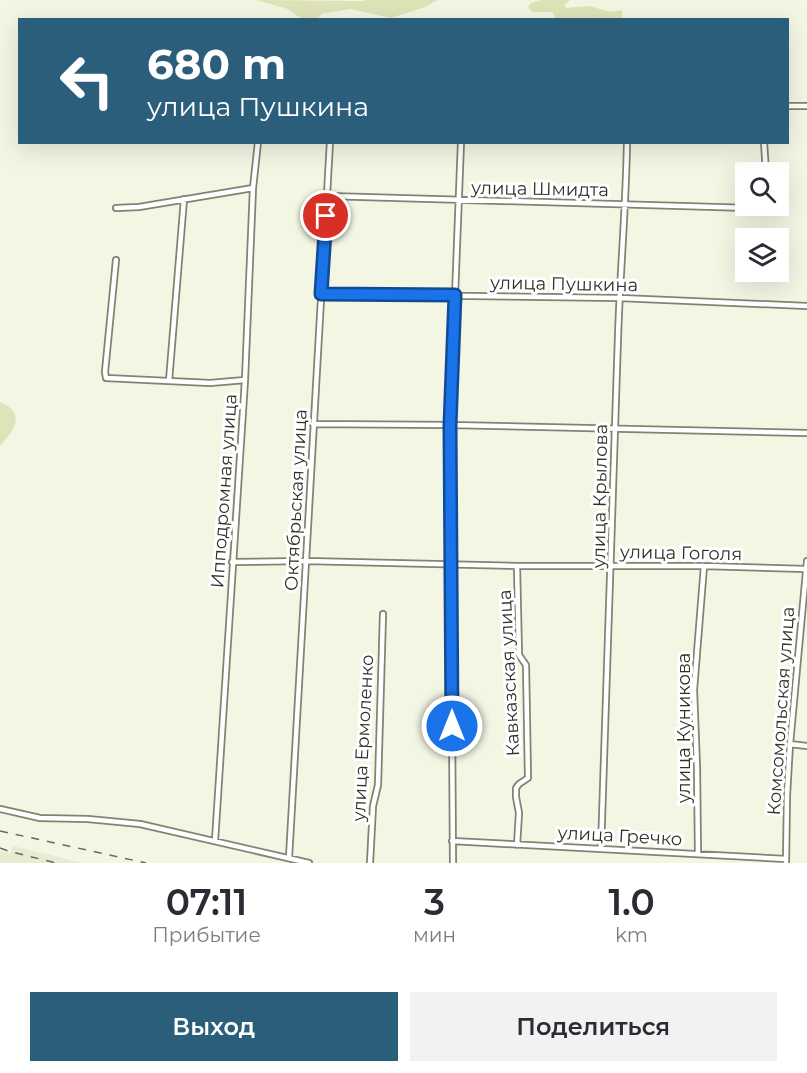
<!DOCTYPE html>
<html lang="ru">
<head>
<meta charset="utf-8">
<style>
	body { margin:0; font-family:Montserrat,sans-serif; background:#f2f2f3; color:#2b2b33; height:100vh; display:flex; flex-direction:column; font-size:22px; white-space:nowrap }
	* { box-sizing:border-box; margin:0 }
	p { font-size:20px; color:#7c7c81 }
	.icon { flex:none; width:33px; height:33px; fill:none; stroke:currentColor; stroke-width:2; stroke-linecap:round; stroke-linejoin:round }
	.map { position:relative; height:863px; overflow:hidden }
	.drawer { display:flex; flex-direction:column; background:#fff; flex:1 }
	.drawer>* { flex:none }
	.guide { position:absolute; left:18px; top:18px; width:771px; height:126px; border-radius:0px; box-shadow:0 6px 24px #0002; background:#2a5e7a; color:#fff; overflow:hidden }
	.buttons { position:absolute; left:735px; top:162px; display:grid; gap:12px }
	.buttons a { display:grid; place-items:center; width:54px; height:54px; border-radius:0px; background:#fff; box-shadow:0 6px 24px #0002; font-size:30px }
	.pin { position:absolute; display:grid; place-items:center; width:51px; height:51px; color:#fff; margin:-26px; border:3px solid #fff; border-radius:50%; box-shadow:0 2px 6px #0007 }
	.me { position:absolute; width:66px; margin:-33px; rotate:0deg; stroke-linejoin:round; filter:drop-shadow(0 0 4px #0008) }
	.turn { display:flex; align-items:center; gap:21px; height:126px; padding:0 30px; font-size:27px }
	.turn .icon { width:78px; height:78px; stroke-width:2.5 }
	.turn b { display:block; font-size:42px; line-height:51px }
	.eta { display:flex; justify-content:space-evenly; align-items:center; height:102px; text-align:center }
	.eta b { font-size:36px; font-weight:600; line-height:42px }
	.action { display:flex; gap:12px; margin-top:auto; padding:12px 30px }
	.action a { flex:1; height:69px; border-radius:0px; background:#2a5e7a; color:#fff; font-size:24px; font-weight:600; line-height:69px; text-align:center }
	.action a+a { background:#f2f2f3; color:#2b2b33 }
	.map>svg:first-child { display:block }
	.built { fill:#e7ebd1 }
	.green { fill:#dfe3b8 }
	.lines { fill:none; stroke-linecap:round; stroke-linejoin:round }
	.minor-casing { stroke:#818373; stroke-width:8 }
	.minor { stroke:#fff; stroke-width:4.5 }
	.rail { stroke:#67695e; stroke-width:1.5; stroke-dasharray:8 8; stroke-linecap:butt }
	.route-casing { stroke:#114b97; stroke-width:15 }
	.route { stroke:#1a73e8; stroke-width:10 }
	.labels { text-anchor:middle; dominant-baseline:central; stroke-width:6; stroke-linejoin:round; paint-order:stroke }
	.street-label { font-size:18px; fill:#30312a; stroke:#fff }
</style>
</head>
<body>
<div class="map">
<svg width="807" height="863" viewBox="0 0 807 863">
	<rect width="100%" height="100%" fill="#f3f6e3"/>
	<path class="built" d="M13,846l70,17h-83v-12l10,2z"/>
	<path class="green" d="M256,0l106,1 4,-1h72l-13,7 -34,11 -41,-9 -28,5 -5,5h-15l-14,-10z
		M541,0h29l-6,6 2,2 23,-2 22,6 11,-2v8l-5,2 -61,-1 -4,-7h-20l-4,-5 3,-4z
		M0,402c27,11 14,29 0,44z"/>
	<g class="lines">
		<defs>
			<path id="minor" d="M788,106h19
				M764,142l2,30
				M328,196l422,12 1,-2
				M116,208l23,-1 114,-19
				M116,260l-11,112 1,6 104,5 35,-3
				M321,294l299,4 187,8
				M169,381l15,-182
				M313,424l137,1 357,8
				M232,562l74,-1 211,5h187l102,3
				M790,744l17,2
				M0,809l40,9 48,1 52,5 169,39
				M215,841l30,-461 8,-192 5,-46
				M452,841l334,18
				M517,845l2,-32 -3,-16v-9l3,-4 9,-6 -2,-113 -7,-10 -2,-89
				M601,849c7,-170 12,-341 17,-512 2,-65 8,-129 9,-195
				M698,854l-1,-87 -3,-77 10,-124
				M289,858l41,-716
				M370,863l3,-57 5,-21 5,-171
				M453,863l-3,-438 11,-283
				M786,863l1,-68 3,-51 17,-183"/>
		</defs>
		<use href="#minor" class="minor-casing"/>
		<use href="#minor" class="minor"/>
		<path class="rail" d="M0,831l146,32
			M0,848l8,3 48,12"/>
	</g>
	<g class="lines">
		<defs>
			<path id="route" d="M326,216l-5,78 134,1 -5,130 2,301"/>
		</defs>
		<use href="#route" class="route-casing"/>
		<use href="#route" class="route"/>
	</g>
	<g class="labels">
		<g class="street-label">
			<text transform="translate(540 189) rotate(1)">улица Шмидта</text>
			<text transform="translate(564 284) rotate(1)">улица Пушкина</text>
			<text transform="translate(224 491) rotate(-86)">Ипподромная улица</text>
			<text transform="translate(600 496) rotate(-89)">улица Крылова</text>
			<text transform="translate(296 500) rotate(-87)">Октябрьская улица</text>
			<text transform="translate(681 553) rotate(1)">улица Гоголя</text>
			<text transform="translate(509 673) rotate(-93)">Кавказская улица</text>
			<text transform="translate(781 711) rotate(-86)">Комсомольская улица</text>
			<text transform="translate(684 728) rotate(-90)">улица Куникова</text>
			<text transform="translate(363 738) rotate(-87)">улица Ермоленко</text>
			<text transform="translate(620 836) rotate(3)">улица Гречко</text>
		</g>
	</g>
</svg>
<div class="buttons">
<a><svg class="icon" aria-label="search" viewBox="0 0 24 24"><circle cx="10" cy="10" r="6"/><path d="M15 15l6 6"/></svg></a>
<a><svg class="icon" aria-label="layers" viewBox="0 0 24 24"><path d="M12 4l9 5-9 5-9-5zM3 14l9 5 9-5"/></svg></a>
</div>
<div class="pin" style="left:326px;top:216px;background:#d93025"><svg class="icon" aria-label="arrive" viewBox="0 0 24 24"><path d="M6 21V4h12l-3 4 3 4H6"/></svg></div>
<svg class="me" style="left:452px;top:726px" viewBox="-20 -20 40 40"><circle r="17" fill="#1a73e8" stroke="#fff" stroke-width="3"/><path d="M0-11L8 9 0 5-8 9z" fill="#fff"/></svg>
<div class="guide">
<div class="turn"><svg class="icon" aria-label="left" viewBox="0 0 24 24"><path d="M17 20v-9H6M10 6l-5 5 5 5"/></svg><div><b>680 m</b>улица Пушкина</div></div>
</div>
</div>
<section class="drawer">
<div class="eta">
<div><b>07:11</b><p>Прибытие</p></div>
<div><b>3</b><p>мин</p></div>
<div><b>1.0</b><p>km</p></div>
</div>
<div class="action"><a>Выход</a><a>Поделиться</a></div>
</section>
</body>
</html>
